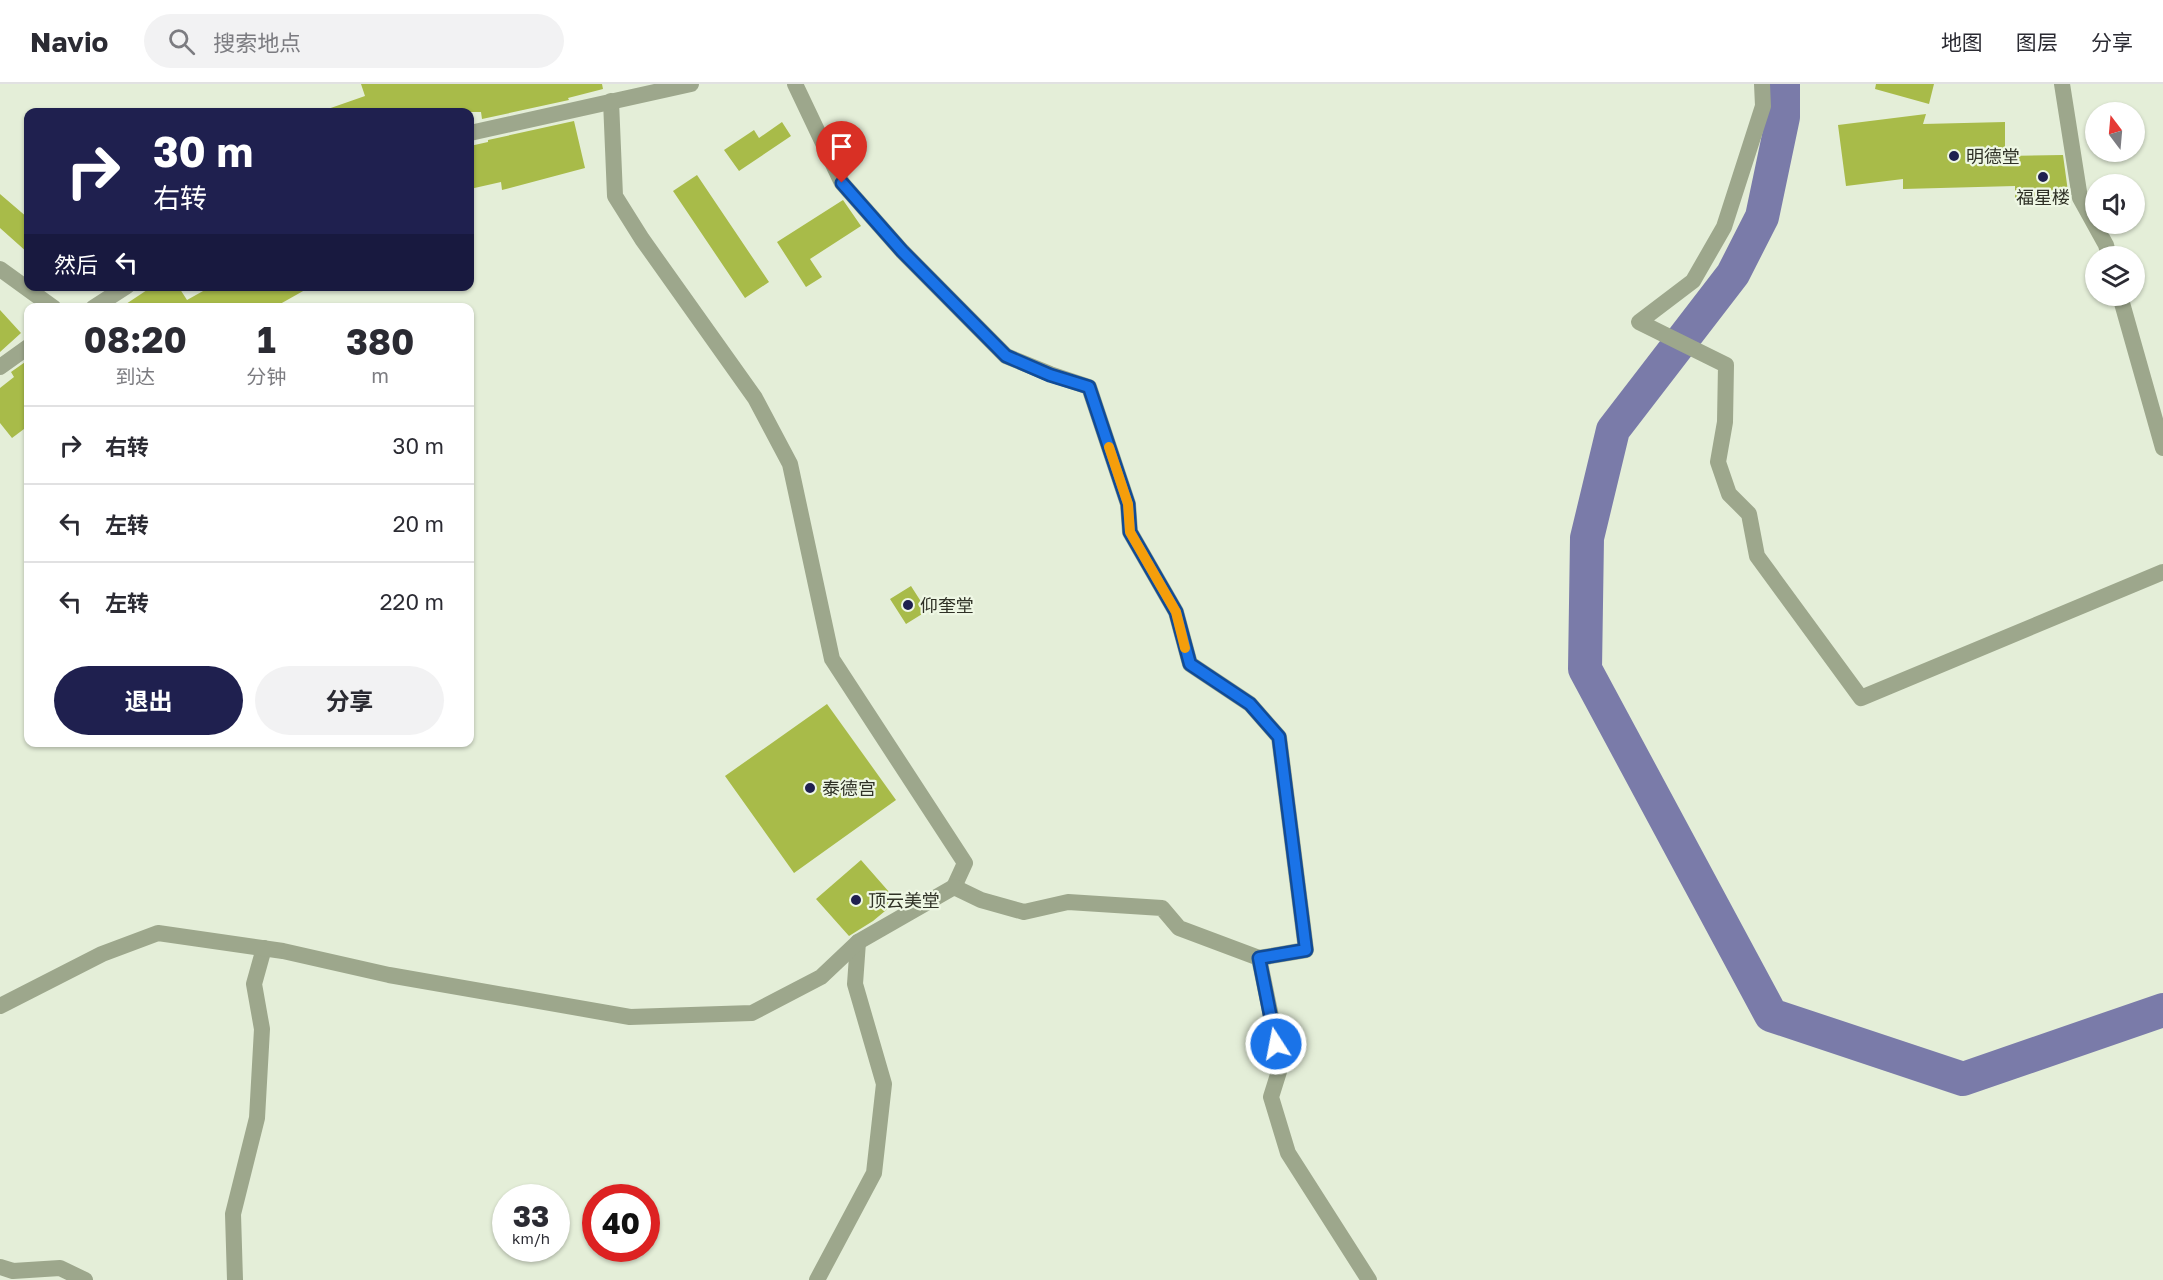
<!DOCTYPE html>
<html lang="zh">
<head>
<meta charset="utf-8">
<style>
	body { margin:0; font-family:"Golos Text","Noto Sans SC",sans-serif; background:#f2f2f3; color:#2b2b33; height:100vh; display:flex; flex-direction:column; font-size:22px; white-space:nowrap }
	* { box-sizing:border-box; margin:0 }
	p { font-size:20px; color:#7c7c81 }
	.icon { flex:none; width:33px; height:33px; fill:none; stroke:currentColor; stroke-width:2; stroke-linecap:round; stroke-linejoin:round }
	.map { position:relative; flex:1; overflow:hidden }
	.panel { position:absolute; left:24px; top:219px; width:450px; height:444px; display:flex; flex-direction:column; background:#fff; border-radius:12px; box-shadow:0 2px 4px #0004 }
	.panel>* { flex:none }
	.hud { position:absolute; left:24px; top:24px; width:450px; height:183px; border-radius:12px; box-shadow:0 2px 4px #0004; background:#1f204f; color:#fff; overflow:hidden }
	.needle { width:39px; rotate:344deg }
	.controls { position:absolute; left:2085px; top:18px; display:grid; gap:12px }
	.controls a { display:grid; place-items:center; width:60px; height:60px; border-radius:50%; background:#fff; box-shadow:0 2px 4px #0004; font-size:30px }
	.speed { position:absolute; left:492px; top:1100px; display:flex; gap:12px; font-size:30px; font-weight:700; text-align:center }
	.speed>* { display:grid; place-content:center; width:78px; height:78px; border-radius:50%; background:#fff; box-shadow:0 2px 4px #0004; line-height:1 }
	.speed small { font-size:15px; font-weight:400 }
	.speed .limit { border:9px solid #d22; background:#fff; color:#111 }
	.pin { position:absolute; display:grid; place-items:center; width:51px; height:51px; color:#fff; margin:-62px -26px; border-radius:50% 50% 50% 0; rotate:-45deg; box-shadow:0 0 6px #0007 }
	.pin .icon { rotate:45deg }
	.me { position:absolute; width:66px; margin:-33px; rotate:349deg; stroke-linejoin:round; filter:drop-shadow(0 0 4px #0008) }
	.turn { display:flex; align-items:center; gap:21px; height:126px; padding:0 30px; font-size:27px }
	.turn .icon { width:78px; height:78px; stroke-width:2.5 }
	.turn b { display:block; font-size:42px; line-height:51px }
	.then { display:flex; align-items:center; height:57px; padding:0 30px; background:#0003; gap:12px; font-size:22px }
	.eta { display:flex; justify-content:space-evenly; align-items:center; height:102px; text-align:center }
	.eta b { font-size:36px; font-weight:700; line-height:42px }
	.button { display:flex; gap:12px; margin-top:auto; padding:12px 30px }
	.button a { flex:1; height:69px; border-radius:36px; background:#1f204f; color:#fff; font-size:24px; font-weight:700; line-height:69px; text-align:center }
	.button a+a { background:#f2f2f3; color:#2b2b33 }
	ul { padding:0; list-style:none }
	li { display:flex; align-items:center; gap:18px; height:78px; padding:0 30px; border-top:2px solid #e1e1e2 }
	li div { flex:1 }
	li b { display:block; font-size:22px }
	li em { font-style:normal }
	header { display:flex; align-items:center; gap:36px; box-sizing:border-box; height:84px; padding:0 30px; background:#fff; border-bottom:2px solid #e1e1e2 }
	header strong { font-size:28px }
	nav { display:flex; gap:33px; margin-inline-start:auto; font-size:21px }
	.search { width:420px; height:54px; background:#f2f2f3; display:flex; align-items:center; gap:15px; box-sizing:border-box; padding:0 21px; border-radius:33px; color:#7c7c81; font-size:22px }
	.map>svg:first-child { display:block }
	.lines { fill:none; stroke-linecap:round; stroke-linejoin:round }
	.river { stroke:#7a7ba9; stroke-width:34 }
	.building { fill:#a8bb49 }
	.minor { stroke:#9da78c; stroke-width:16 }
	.tertiary { stroke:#9da78c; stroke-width:16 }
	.route-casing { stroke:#114b97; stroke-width:15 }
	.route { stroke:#1a73e8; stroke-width:10 }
	.slow { stroke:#f59e0b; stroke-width:10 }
	.poi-dot { fill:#1f204f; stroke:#eef7e4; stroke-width:2 }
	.labels { text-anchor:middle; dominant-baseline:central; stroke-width:4.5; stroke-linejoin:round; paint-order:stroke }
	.poi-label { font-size:18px; fill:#2f3126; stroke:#eef7e4; text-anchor:start }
</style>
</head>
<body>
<header>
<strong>Navio</strong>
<div class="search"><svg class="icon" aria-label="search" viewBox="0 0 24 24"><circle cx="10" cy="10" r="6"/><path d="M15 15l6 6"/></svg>搜索地点</div>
<nav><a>地图</a><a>图层</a><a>分享</a></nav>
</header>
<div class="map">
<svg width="2163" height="1196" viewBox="0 0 2163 1196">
	<rect width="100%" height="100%" fill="#e4eed8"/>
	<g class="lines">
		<path class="river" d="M1783,0v33l-21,100 -29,57 -120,156 -26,108 -2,131 186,346 192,64 200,-69"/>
	</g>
	<path class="building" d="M361,0h241l1,5 -35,9 1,2 -87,19 -1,-7h-156v-2l40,-14z
		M1876,0h58l-5,20 -54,-15z
		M1926,30l-3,10 82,-2v34l58,-1 6,44h-54v-13l-112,3v-10l-57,7 -8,-61z
		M574,37l11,47 -83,22 -1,-8 -31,7v-43l18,-4v-2z
		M782,38l9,14 -52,35 -15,-21 30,-20 5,8z
		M697,91l72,107 -24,16 -72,-107z
		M0,110l28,24v35l-28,-25z
		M843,116l18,26 -51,33 12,18 -16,10 -29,-45z
		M153,202h25l9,14 25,-14h100l-39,22h-153z
		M0,226l21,23 -21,19z
		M28,276v66l-16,12 -12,-15v-35l14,-11 -3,-5z
		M911,502l16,25 -21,13 -16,-25z
		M827,620l69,96 -102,73 -69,-97z
		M861,776l36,41 -24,20 -24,15 -33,-37z"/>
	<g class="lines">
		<path class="minor" d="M795,0l47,99 60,68 104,105 44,18 39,13 39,117 2,28 46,80 14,52 60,40 29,33 27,213 -47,8
			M1762,0l1,22 -39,121 -31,54 -54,41 87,43 -1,57 -7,40 11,32 20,20 8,42 104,142 302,-126
			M2062,0l18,114 26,47 3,11
			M611,17l4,95 27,43 113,159 35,66 42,195 133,204 -11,24
			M2120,212l43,152
			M0,1183l13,4 47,-3 25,12
			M235,1196l-2,-66 24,-96 5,-89 -8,-45 10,-36
			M817,1196l57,-107 10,-89 -29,-100 3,-42"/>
		<path class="tertiary" d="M470,49l221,-49
			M0,185l54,39
			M93,224l34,-22
			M0,283l28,-20
			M0,922l102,-52 56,-21 125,18 106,24 241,42 122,-4 69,-36 37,-35 96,-55 27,13 43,12 44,-10 94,6 17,20 80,30 22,107 -10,32 17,56 81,127"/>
	</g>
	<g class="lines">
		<defs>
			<path id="route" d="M842,99l60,68 104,105 44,19 39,12 39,117 2,28 46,80 14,52 60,40 29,33 27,213 -47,8 17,86"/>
		</defs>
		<use href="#route" class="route-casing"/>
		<use href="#route" class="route"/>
		<path class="slow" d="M1109,363l19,57 2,28 46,80 9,36"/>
	</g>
	<g class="poi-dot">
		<circle cx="1954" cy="72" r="6"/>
		<circle cx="2043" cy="93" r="6"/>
		<circle cx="908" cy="521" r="6"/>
		<circle cx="810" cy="704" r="6"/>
		<circle cx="856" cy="816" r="6"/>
	</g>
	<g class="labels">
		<g class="poi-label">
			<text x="1966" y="72">明德堂</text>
			<text x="2043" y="113" text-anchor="middle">福星楼</text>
			<text x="920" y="521">仰奎堂</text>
			<text x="822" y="704">泰德宫</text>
			<text x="868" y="816">顶云美堂</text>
		</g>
	</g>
</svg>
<div class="controls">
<a><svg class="needle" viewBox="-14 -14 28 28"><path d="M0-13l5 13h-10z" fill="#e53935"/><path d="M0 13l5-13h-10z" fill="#7c7c81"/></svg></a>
<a><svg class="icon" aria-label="sound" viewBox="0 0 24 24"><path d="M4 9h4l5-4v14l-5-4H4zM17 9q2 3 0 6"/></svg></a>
<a><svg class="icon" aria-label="layers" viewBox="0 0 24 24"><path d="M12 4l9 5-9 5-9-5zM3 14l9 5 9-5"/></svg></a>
</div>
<div class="speed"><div>33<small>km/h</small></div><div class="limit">40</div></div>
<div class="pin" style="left:842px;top:99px;background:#d93025"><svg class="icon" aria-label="arrive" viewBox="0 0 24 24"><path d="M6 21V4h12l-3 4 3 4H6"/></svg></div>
<svg class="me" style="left:1276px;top:960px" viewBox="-20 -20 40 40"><circle r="17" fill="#1a73e8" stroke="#fff" stroke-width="3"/><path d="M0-11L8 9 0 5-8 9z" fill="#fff"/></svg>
<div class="hud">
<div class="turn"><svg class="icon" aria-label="right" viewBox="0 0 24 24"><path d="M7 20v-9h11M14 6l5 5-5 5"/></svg><div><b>30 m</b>右转</div></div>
<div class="then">然后<svg class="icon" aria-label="left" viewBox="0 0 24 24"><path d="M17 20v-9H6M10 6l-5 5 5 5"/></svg></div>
</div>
<section class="panel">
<div class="eta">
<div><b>08:20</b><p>到达</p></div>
<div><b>1</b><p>分钟</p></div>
<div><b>380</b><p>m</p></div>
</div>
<ul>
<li><svg class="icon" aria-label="right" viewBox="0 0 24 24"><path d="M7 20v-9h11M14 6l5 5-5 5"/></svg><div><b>右转</b></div><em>30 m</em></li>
<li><svg class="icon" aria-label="left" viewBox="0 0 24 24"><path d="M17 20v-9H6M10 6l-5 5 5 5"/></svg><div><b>左转</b></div><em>20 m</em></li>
<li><svg class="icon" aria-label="left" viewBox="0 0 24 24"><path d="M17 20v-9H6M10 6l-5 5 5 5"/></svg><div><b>左转</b></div><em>220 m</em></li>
</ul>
<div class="button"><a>退出</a><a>分享</a></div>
</section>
</div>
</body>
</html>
